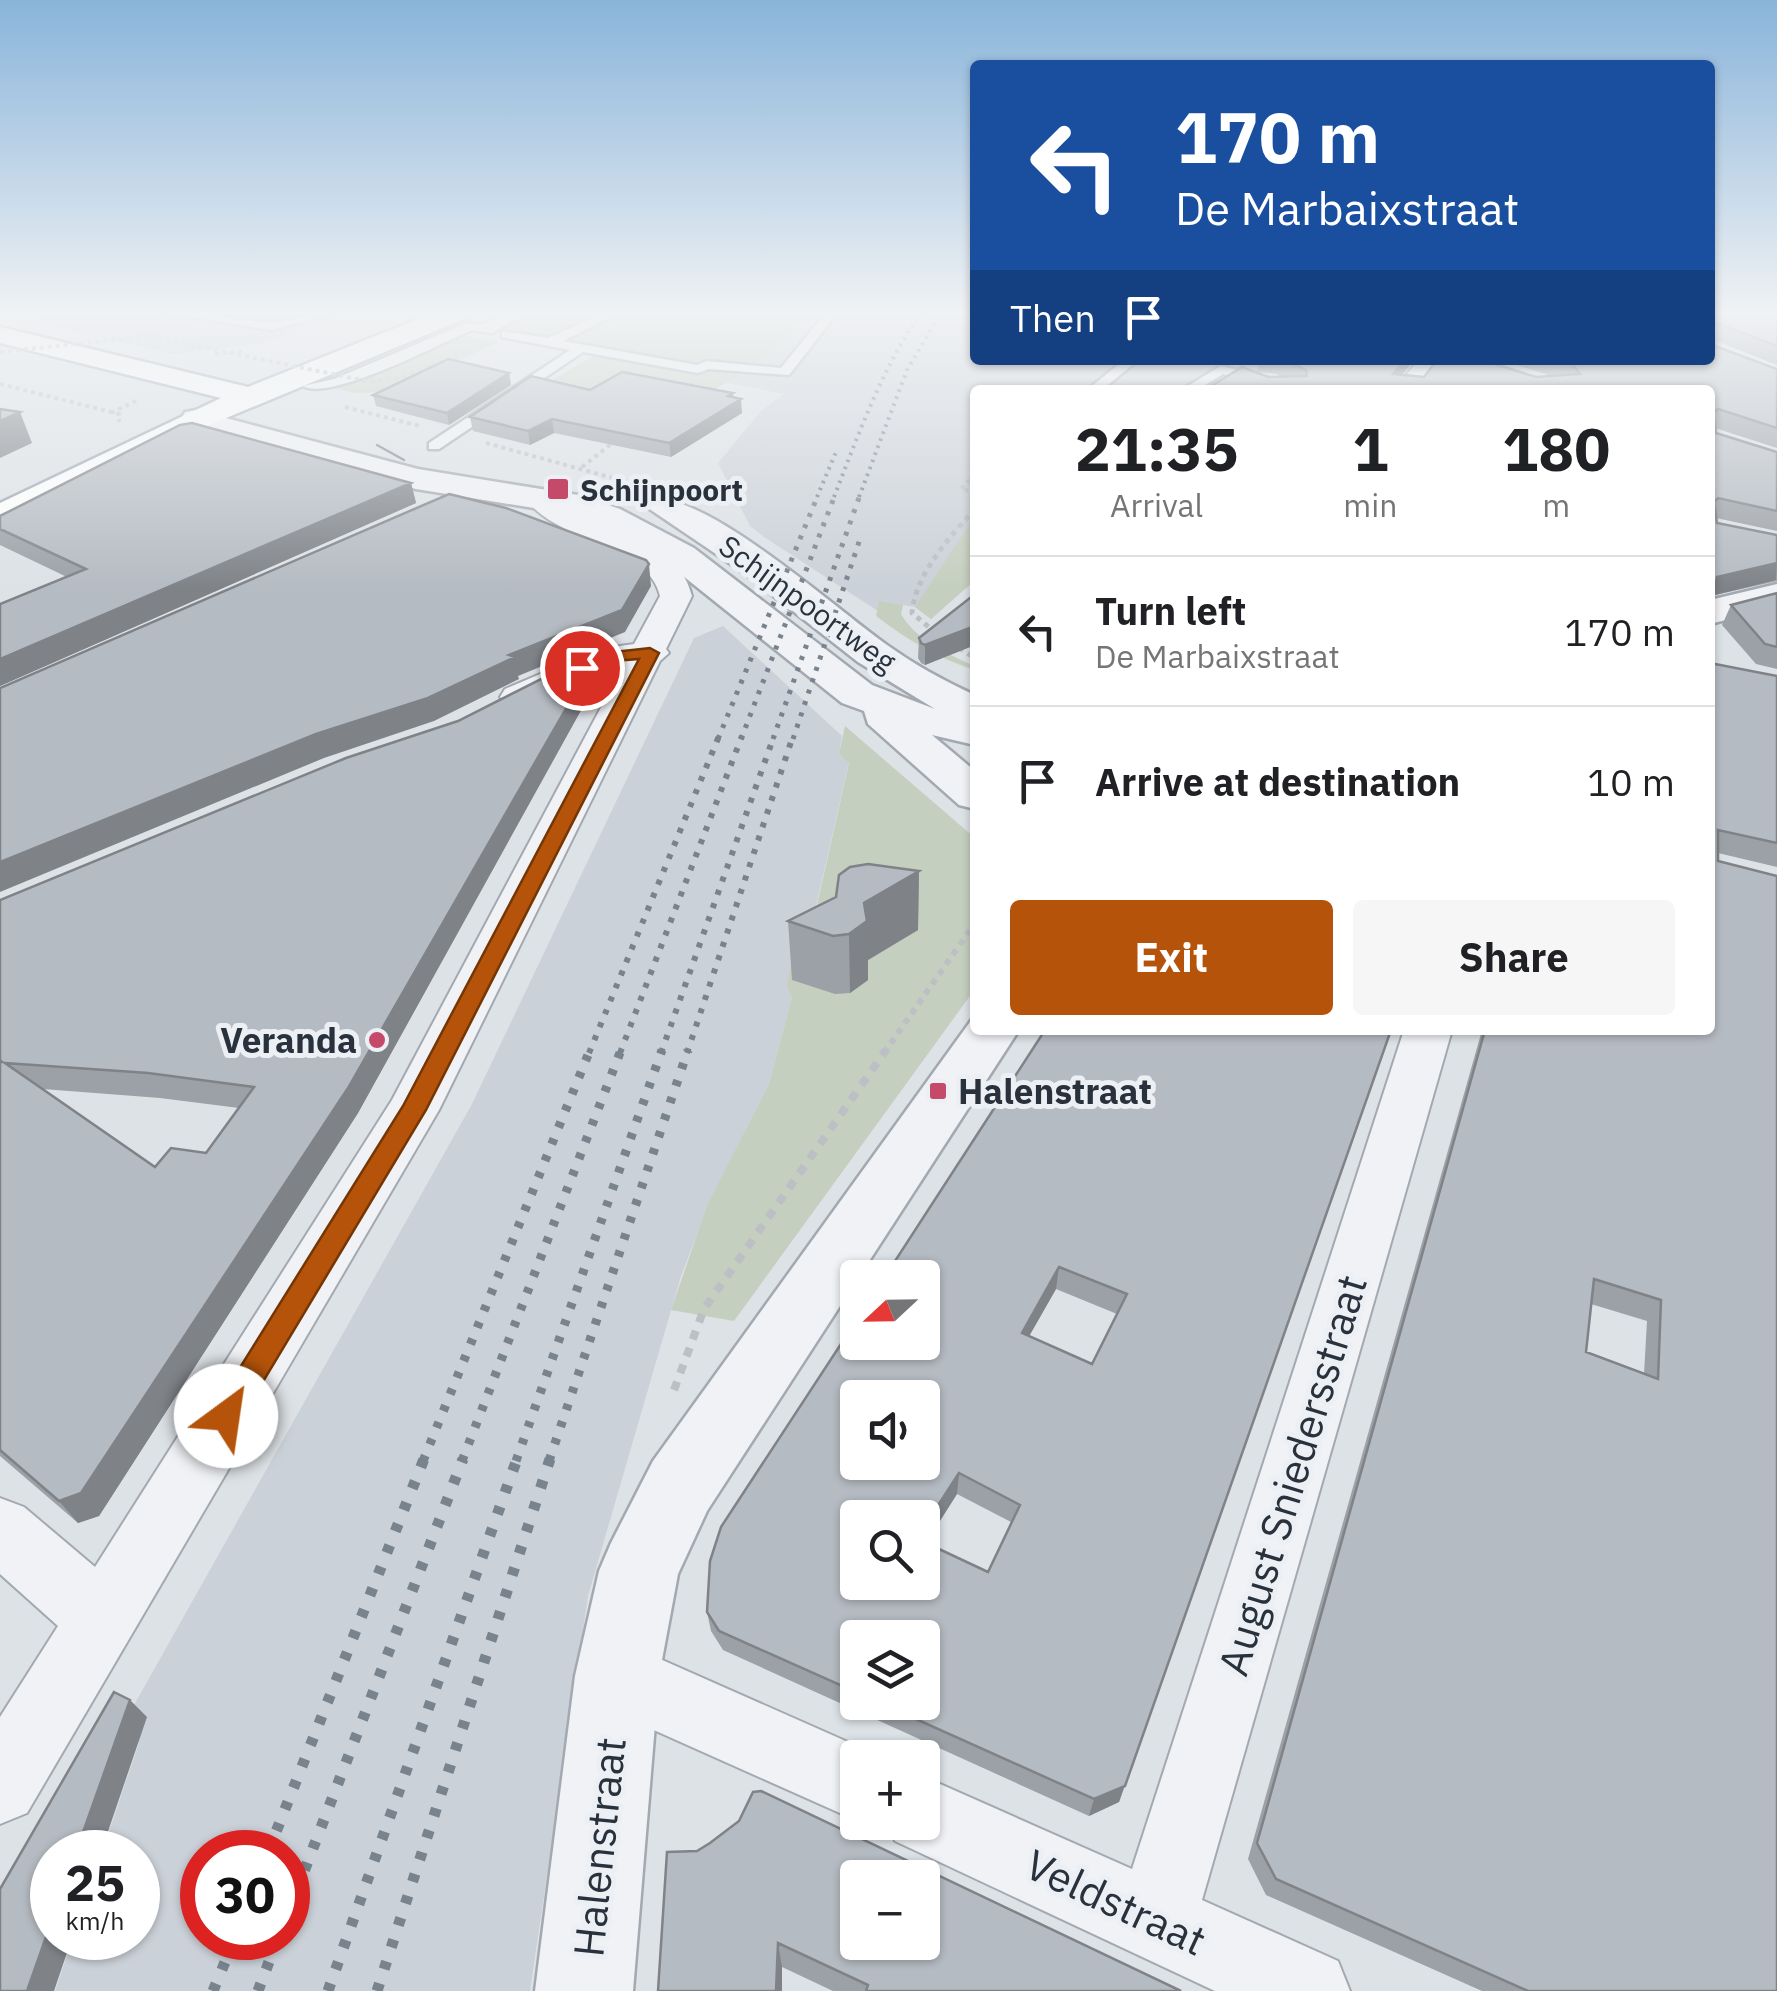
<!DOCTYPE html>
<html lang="en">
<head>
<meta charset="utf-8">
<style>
	body { margin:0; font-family:"IBM Plex Sans",sans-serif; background:#f6f6f6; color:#202124; height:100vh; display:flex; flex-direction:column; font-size:38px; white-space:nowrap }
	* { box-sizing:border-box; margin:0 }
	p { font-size:32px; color:#757577 }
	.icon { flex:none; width:55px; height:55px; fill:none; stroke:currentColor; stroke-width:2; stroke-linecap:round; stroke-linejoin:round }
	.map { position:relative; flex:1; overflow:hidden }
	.sheet { position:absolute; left:970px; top:385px; width:745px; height:650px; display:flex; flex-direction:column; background:#fff; border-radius:10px; box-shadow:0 2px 8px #0004 }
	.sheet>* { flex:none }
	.guide { position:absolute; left:970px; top:60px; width:745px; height:305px; border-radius:10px; box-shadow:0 2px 8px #0004; background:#1a4fa0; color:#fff; overflow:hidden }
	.needle { width:65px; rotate:248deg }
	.buttons { position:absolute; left:840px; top:1260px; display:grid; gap:20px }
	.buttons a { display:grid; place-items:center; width:100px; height:100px; border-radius:10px; background:#fff; box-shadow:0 2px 8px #0004; font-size:50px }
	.speed { position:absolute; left:30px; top:1830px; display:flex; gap:20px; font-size:50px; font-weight:700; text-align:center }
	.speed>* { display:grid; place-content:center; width:130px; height:130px; border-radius:50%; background:#fff; box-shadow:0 2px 8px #0004; line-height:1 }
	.speed small { font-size:25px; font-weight:400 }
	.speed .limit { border:15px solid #d22; background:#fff; color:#111 }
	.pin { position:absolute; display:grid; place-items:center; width:85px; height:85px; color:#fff; margin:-42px; border:5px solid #fff; border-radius:50%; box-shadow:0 2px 10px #0007 }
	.me { position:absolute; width:110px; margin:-55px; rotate:31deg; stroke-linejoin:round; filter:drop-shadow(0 0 8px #0008) }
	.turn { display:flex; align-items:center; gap:35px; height:210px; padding:0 40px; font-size:45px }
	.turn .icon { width:130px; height:130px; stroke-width:2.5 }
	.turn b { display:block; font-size:70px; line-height:85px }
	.then { display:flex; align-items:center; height:95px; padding:0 40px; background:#0003; gap:20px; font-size:38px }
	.eta { display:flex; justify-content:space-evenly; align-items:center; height:170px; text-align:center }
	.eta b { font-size:60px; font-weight:800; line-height:70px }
	.action { display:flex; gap:20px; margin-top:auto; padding:20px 40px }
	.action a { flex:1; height:115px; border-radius:10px; background:#b45309; color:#fff; font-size:40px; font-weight:800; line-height:115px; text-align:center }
	.action a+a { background:#f6f6f6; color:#202124 }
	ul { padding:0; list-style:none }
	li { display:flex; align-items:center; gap:30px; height:150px; padding:0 40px; border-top:2px solid #e0e0e0 }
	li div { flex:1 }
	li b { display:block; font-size:38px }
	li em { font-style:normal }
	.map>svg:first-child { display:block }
	.built { fill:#cbd1d8; fill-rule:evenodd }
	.green { fill:#c5cfbf }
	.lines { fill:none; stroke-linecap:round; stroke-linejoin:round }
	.service-casing { stroke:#a3a9b0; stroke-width:5 }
	.minor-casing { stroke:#a3a9b0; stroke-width:4 }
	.tertiary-casing { stroke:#a3a9b0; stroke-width:5 }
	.primary-casing { stroke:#9da7b1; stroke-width:5 }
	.path-far3 { stroke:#bcc0c5; stroke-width:4; stroke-dasharray:4 4; stroke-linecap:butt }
	.path-far2 { stroke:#bcc0c5; stroke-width:5; stroke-dasharray:5 5; stroke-linecap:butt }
	.path-far1 { stroke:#bcc0c5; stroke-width:6; stroke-dasharray:6 6; stroke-linecap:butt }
	.path { stroke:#bcc0c5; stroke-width:8; stroke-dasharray:9 9; stroke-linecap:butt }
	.service { fill:#f0f2f5; fill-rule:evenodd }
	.minor { fill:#f0f2f5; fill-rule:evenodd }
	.tertiary { fill:#f0f2f5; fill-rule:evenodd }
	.primary { fill:#fff; fill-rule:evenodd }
	.tram { stroke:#78838e; stroke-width:2.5 }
	.rail-far4 { stroke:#78838e; stroke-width:4; stroke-dasharray:2.5 5; stroke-linecap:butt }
	.rail-far3 { stroke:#78838e; stroke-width:5; stroke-dasharray:4 8; stroke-linecap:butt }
	.rail-far2 { stroke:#78838e; stroke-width:6; stroke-dasharray:5 9; stroke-linecap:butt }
	.rail-far1 { stroke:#78838e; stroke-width:9; stroke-dasharray:6 12; stroke-linecap:butt }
	.rail { stroke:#78838e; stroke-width:11; stroke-dasharray:8 15; stroke-linecap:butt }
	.path-bridge { stroke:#bcc0c5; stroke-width:4; stroke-dasharray:4 4; stroke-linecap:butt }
	.wall { fill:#9ca1a7; fill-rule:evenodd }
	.shaded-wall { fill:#7f8388 }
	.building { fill:#b5bbc2; stroke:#7f8388; stroke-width:2.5; fill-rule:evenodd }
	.route { fill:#b45309; stroke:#753606; stroke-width:2.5 }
	.poi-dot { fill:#c54968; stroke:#ecf0f4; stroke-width:4 }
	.labels { text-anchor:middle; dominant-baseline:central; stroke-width:10; stroke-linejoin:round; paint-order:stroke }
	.far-poi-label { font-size:30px; font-weight:bold; fill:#28313c; stroke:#ecf0f4; text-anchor:start }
	.far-street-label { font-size:30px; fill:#28313c; stroke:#ecf0f4 }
	.poi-label { font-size:35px; font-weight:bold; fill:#28313c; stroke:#ecf0f4; text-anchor:end }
	.near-street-label { font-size:42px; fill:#28313c; stroke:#ecf0f4 }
</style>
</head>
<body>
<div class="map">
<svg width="1777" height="1991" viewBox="0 0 1777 1991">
	<rect width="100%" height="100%" fill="#dde2e6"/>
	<path class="built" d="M32,311h321l-90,32 -90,11 -137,-31z
		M814,311h161v49h300l-46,30h-254v190l-44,39 -16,-12 -12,-2 -24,-3 -1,9 -114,-74 -14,-11 -32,-63 43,-52 23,-17 -61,-12 32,-16z
		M723,626l119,110 -3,18 10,8 -37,162 -25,61 5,12 -23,87 -61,122 -27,70 -93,320 -58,395h-475l18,-53h65v-86h-36l37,-109 -23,-6 356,-633 222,-466zM202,1852h86v86h-86z"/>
	<path class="green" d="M537,311h70l-59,26 -48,-10z
		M629,311h185l-59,55 -93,54 -131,-27 73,-44 -40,-9z
		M463,335l35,7c-47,21 -108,64 -160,47z
		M975,516v64l-44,39 -16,-12z
		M879,601l24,4 -2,9c16,27 46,40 74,52v4c-38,-12 -67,-30 -99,-54z
		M845,726l130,112v151l-241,332 -63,-11 36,-104 62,-122 23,-87 -5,-11 7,-38 19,-25 36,-160 -10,-9z"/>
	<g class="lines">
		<defs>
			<path id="service" d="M157,311c37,-2 74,10 111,11 23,1 46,-12 70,-11l-67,19z
				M515,311h15l-38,22 -20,-3c-31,13 -142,72 -169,56l31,-7 133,-56 14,2z
				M608,311h15l-60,30 134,24 10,-4 74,7 46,-57h12l-50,64 -80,-6 -11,4 -115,-21 -144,97h-10v-6l141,-93 -68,-13v-6l46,7z
				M1124,360h14l-36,30h-15z
				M1221,366l48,12 2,3 -7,4 -41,-11 -26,16h-16z"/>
			<path id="minor" d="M1419,360h25l-24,30h-27z
				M540,489c16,4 25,19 39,26 43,22 100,28 113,81l-26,53 3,4 -9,8 -221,449 -412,703 -27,11v-107l58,-91 -58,-52v-76l24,9 71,60 297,-467 231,-434 -92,39h-26l-5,-8 5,-8 94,-40 35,-5 26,-48c-12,-53 -102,-52 -135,-98z
				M1404,1030h48l-250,870 136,61 12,30h-135l-320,-150 -8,-19h35v-46l210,93z
				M617,1640l267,118h-26l2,64 -269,-120 -10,-26 10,-26z"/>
			<path id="tertiary" d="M196,410l222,59 160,26 42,14 74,39 178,137 63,24 -77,-47 -111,-87 -99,-67 5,-7c49,-13 189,113 234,144 28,20 57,36 88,50v21l-6,1 6,2v26l-43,-10 43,36v38l-16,-4 -91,-81 -4,-13 -22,-8 -174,-139 -72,-41 -25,-9 -155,-25 -231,-63 -4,-7 4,-7z
				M1777,584v23l-67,17v-24z
				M975,1015v15h44l-312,481 -29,63 -19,102 -26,315h-98l40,-315 24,-105 12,-28 42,-82z"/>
			<path id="primary" d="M438,311h35l-4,6 -262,109 -207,100v-23l221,-105 -221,-55v-16l248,60z"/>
		</defs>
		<use href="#service" class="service-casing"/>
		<use href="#minor" class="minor-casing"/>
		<use href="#tertiary" class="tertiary-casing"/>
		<use href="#primary" class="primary-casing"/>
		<path class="path-far3" d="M215,354l27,-3
			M0,384l119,30v8
			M345,407l75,19
			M111,413l25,-12
			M486,443l156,43
			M582,467l33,-26
			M975,474l-14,15 14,3"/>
		<path class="path-far2" d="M936,633l-24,-20c4,-40 37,-75 63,-104
			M959,648l16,10"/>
		<path class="path-far1" d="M884,1053l91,-130"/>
		<path class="path" d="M674,1390l30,-81 182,-259"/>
		<use href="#service" class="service"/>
		<use href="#minor" class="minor"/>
		<use href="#tertiary" class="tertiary"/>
		<use href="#primary" class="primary"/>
		<path class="tram" d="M377,445l27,15"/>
		<path class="rail-far4" d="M817,497l19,-45
			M834,497c25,-64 48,-129 88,-186
			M859,497l48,-127 35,-59"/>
		<path class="rail-far3" d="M718,739l100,-244
			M741,739l94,-244
			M773,739l87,-244
			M793,739l67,-200"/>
		<path class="rail-far2" d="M589,1053l130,-317
			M620,1053l122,-317
			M661,1053l113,-317
			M687,1053l106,-317"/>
		<path class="rail-far1" d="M423,1461l167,-411
			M462,1461l159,-411
			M516,1461l146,-411
			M549,1461l139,-411"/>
		<path class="rail" d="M268,1852l156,-393
			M288,1913l175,-454
			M213,1991l22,-53
			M258,1991l20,-53
			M328,1991l189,-532
			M377,1991l173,-532"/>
		<path class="path-bridge" d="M0,352l148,-16 219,45 33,-3 70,-28"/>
	</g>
	<path class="wall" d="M1710,311h67v54l-63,-25 1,6 62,23v79l-62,-20 1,5 61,19v79l-61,-13 1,5 60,12v46l-66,15 -1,2v-208l-442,-13h14l-6,-3 -19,-2 3,-12h154l-12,15 22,2h112l15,-1 -50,-16h209z
		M509,373l2,12 -62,40 -73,-19 -3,-11z
		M590,390l143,7 9,16 -71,44 -117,-24 -24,12 -57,-14 -3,-14z
		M411,483l5,20 -416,183v-82l67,-27 -67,-32v-29z
		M1777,593v76l-21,-5 -34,-39 9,-20z
		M975,594v51l-50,20 -4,-2 -3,-5 1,-20z
		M1710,663l67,13v191l-59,-14 59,1138h-295l-216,-96 -18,-36 234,-829h228zM1591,1304l56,17 -3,53 -58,-22z
		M590,694l-232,419 -259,403 -21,7 -78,-67v-556zM43,1089l117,9 79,10 -33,45 -51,14z
		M919,871l-1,59 -50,30v20l-18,13 -15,1 -43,-14 -4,-59z
		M1391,1030l-272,772 -30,14 -366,-166 -12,-19 -4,-19 151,-294zM1056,1289l61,25 -25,50 -63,-28zM957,1494l54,28 -23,50 -62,-29zM858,1638l64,64h-64z
		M667,1852l514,139h-348l-51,-24v24h-124z"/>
	<path class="shaded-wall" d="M1405,360h9l-25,30 4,-16z
		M509,373l2,12 -62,40 -2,-12z
		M733,393v10l8,-4 1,14 -71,44 -2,-14z
		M20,412l12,31 -32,15v-37z
		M552,419l2,14 -24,12 -2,-14z
		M411,483l5,20 -416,183v-27z
		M1777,563l-1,17 -65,16 6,-19z
		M649,564l2,22 -26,46 -107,44 1,3 -85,42 -110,37 -324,134v-30l509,-207z
		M975,626v19l-50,20v-20z
		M587,672l3,22 -232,419 -259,403 -21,7 -19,-22z
		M919,871l-1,59 -50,30v20l-18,13 -1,-59 15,-31z
		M1391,1030l-272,772 -30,14 5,-17z
		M1059,1267l-3,22 -37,65 3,-21z
		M959,1473l-2,21 -35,55v-19z
		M130,1700l17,17 -46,135h-25z
		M52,1920v18h20l-18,53h-27z
		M778,1943l4,24v24h-6z"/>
	<path class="building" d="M1710,311h67v35l-60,-23 -5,3 3,20 62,23v59l-59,-19 -5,4 3,20 61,19v59l-59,-13 -4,4 3,21 60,12v28l-60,14 -2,10 -5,-5v-192h-505l37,-23 26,10 39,-1 -1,-6 -22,-10h121l-12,14 31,3 13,-17h45l54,17 44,-3 -7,-9 -16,-5h153z
		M448,359l61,14 -62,40 -74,-18z
		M622,372l111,21 -5,3 13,3 -72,44 -117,-24 -24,12 -58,-14 61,-41 59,14z
		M0,409l20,3 -20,9z
		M192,423l219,60 -411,176v-55l86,-35 -86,-40v-13l180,-91z
		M449,494l57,14 140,52 3,4 -27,46 -113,45 6,2 -87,41 -112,36 -316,128v-174z
		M1777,593v54l-12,-3 -34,-39z
		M975,594v32l-50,19 -4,-2 -2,-5z
		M1710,663l67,13v167l-59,-13v31l59,15v1115h-249l-252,-112 -19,-36 228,-813h225zM1594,1279l67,21 -3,79 -72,-27z
		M565,667l22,5 -239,416 -267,405 -22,8 -59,-51v-387l2,-1 -2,-2v-160l346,-142 112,-37zM5,1063l143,10 106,14 -48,66 -35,-5 -16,19z
		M868,864l51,7 -55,32 3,18 -18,13 -16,2 -45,-15 48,-24 3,-22 11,-8z
		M1045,1030h346l-266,756 -31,13 -216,-97h44v-64h-64v55l-139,-62 -12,-19 3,-51 11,-34 137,-209v24h64v-64h-38zM1059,1267l68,27 -35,70 -70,-31zM858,1398h64v64h-64zM959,1473l61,32 -32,67 -66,-31v41h-64v-64h64v12z
		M114,1692l16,8 -54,152h-24v68l-25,71h-27v-102z
		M761,1791l420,200h-315l2,-6 -90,-42 -2,48h-118l9,-139 30,-1 13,-8 29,-22 14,-29zM858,1878h64v64h-64z"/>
	<linearGradient id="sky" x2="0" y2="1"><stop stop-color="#89b4da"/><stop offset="0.53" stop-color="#f0f2f4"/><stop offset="1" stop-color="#f0f2f4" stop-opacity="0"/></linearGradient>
	<rect width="1777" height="589" fill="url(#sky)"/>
	<path class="route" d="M650,648l9,5 -233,457 -189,315 -11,4 -10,-4 -5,-9 5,-10 187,-300 236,-447 -25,2 -32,12 -8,-5 31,-15z"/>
	<g class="poi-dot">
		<rect x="546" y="477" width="24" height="24" rx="5"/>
		<circle cx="377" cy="1040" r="10"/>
		<rect x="928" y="1081" width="20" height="20" rx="5"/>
	</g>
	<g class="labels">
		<g class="far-poi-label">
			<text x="580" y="489">Schijnpoort</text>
		</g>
		<g class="far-street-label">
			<text transform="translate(808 603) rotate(36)">Schijnpoortweg</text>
		</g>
		<g class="poi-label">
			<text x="357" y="1040">Veranda</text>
			<text x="958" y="1091" text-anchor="start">Halenstraat</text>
		</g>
		<g class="near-street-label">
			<text transform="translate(1292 1475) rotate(-73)">August Sniedersstraat</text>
			<text transform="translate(599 1847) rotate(-84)">Halenstraat</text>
			<text transform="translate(1116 1902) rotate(25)">Veldstraat</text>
		</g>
	</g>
</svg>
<div class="buttons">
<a><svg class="needle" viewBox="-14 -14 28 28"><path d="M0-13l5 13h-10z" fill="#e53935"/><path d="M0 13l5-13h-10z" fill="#757577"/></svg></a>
<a><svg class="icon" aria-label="sound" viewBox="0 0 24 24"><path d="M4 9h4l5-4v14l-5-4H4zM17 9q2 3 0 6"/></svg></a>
<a><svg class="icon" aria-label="search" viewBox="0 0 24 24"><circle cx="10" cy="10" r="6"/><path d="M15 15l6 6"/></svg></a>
<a><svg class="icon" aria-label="layers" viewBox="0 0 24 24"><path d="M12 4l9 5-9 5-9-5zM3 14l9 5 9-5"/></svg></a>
<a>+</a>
<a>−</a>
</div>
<div class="speed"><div>25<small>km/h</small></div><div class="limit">30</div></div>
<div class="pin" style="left:582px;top:668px;background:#d93025"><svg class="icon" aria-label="arrive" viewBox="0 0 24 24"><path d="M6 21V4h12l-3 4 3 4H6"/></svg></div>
<svg class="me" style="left:226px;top:1416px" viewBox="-20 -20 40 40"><circle r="19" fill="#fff"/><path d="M0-13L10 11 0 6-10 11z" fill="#b45309"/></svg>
<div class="guide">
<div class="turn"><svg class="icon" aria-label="left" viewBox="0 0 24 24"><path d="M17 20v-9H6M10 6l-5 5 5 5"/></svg><div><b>170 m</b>De Marbaixstraat</div></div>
<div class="then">Then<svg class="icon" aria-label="arrive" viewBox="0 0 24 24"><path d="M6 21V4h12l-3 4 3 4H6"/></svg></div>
</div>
<section class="sheet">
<div class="eta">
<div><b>21:35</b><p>Arrival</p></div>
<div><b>1</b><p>min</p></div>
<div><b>180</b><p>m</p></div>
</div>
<ul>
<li><svg class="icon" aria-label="left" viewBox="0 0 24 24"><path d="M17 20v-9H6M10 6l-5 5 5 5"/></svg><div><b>Turn left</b><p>De Marbaixstraat</p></div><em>170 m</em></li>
<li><svg class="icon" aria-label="arrive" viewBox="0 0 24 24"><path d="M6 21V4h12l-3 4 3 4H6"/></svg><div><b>Arrive at destination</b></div><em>10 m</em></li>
</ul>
<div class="action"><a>Exit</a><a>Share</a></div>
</section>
</div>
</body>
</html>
